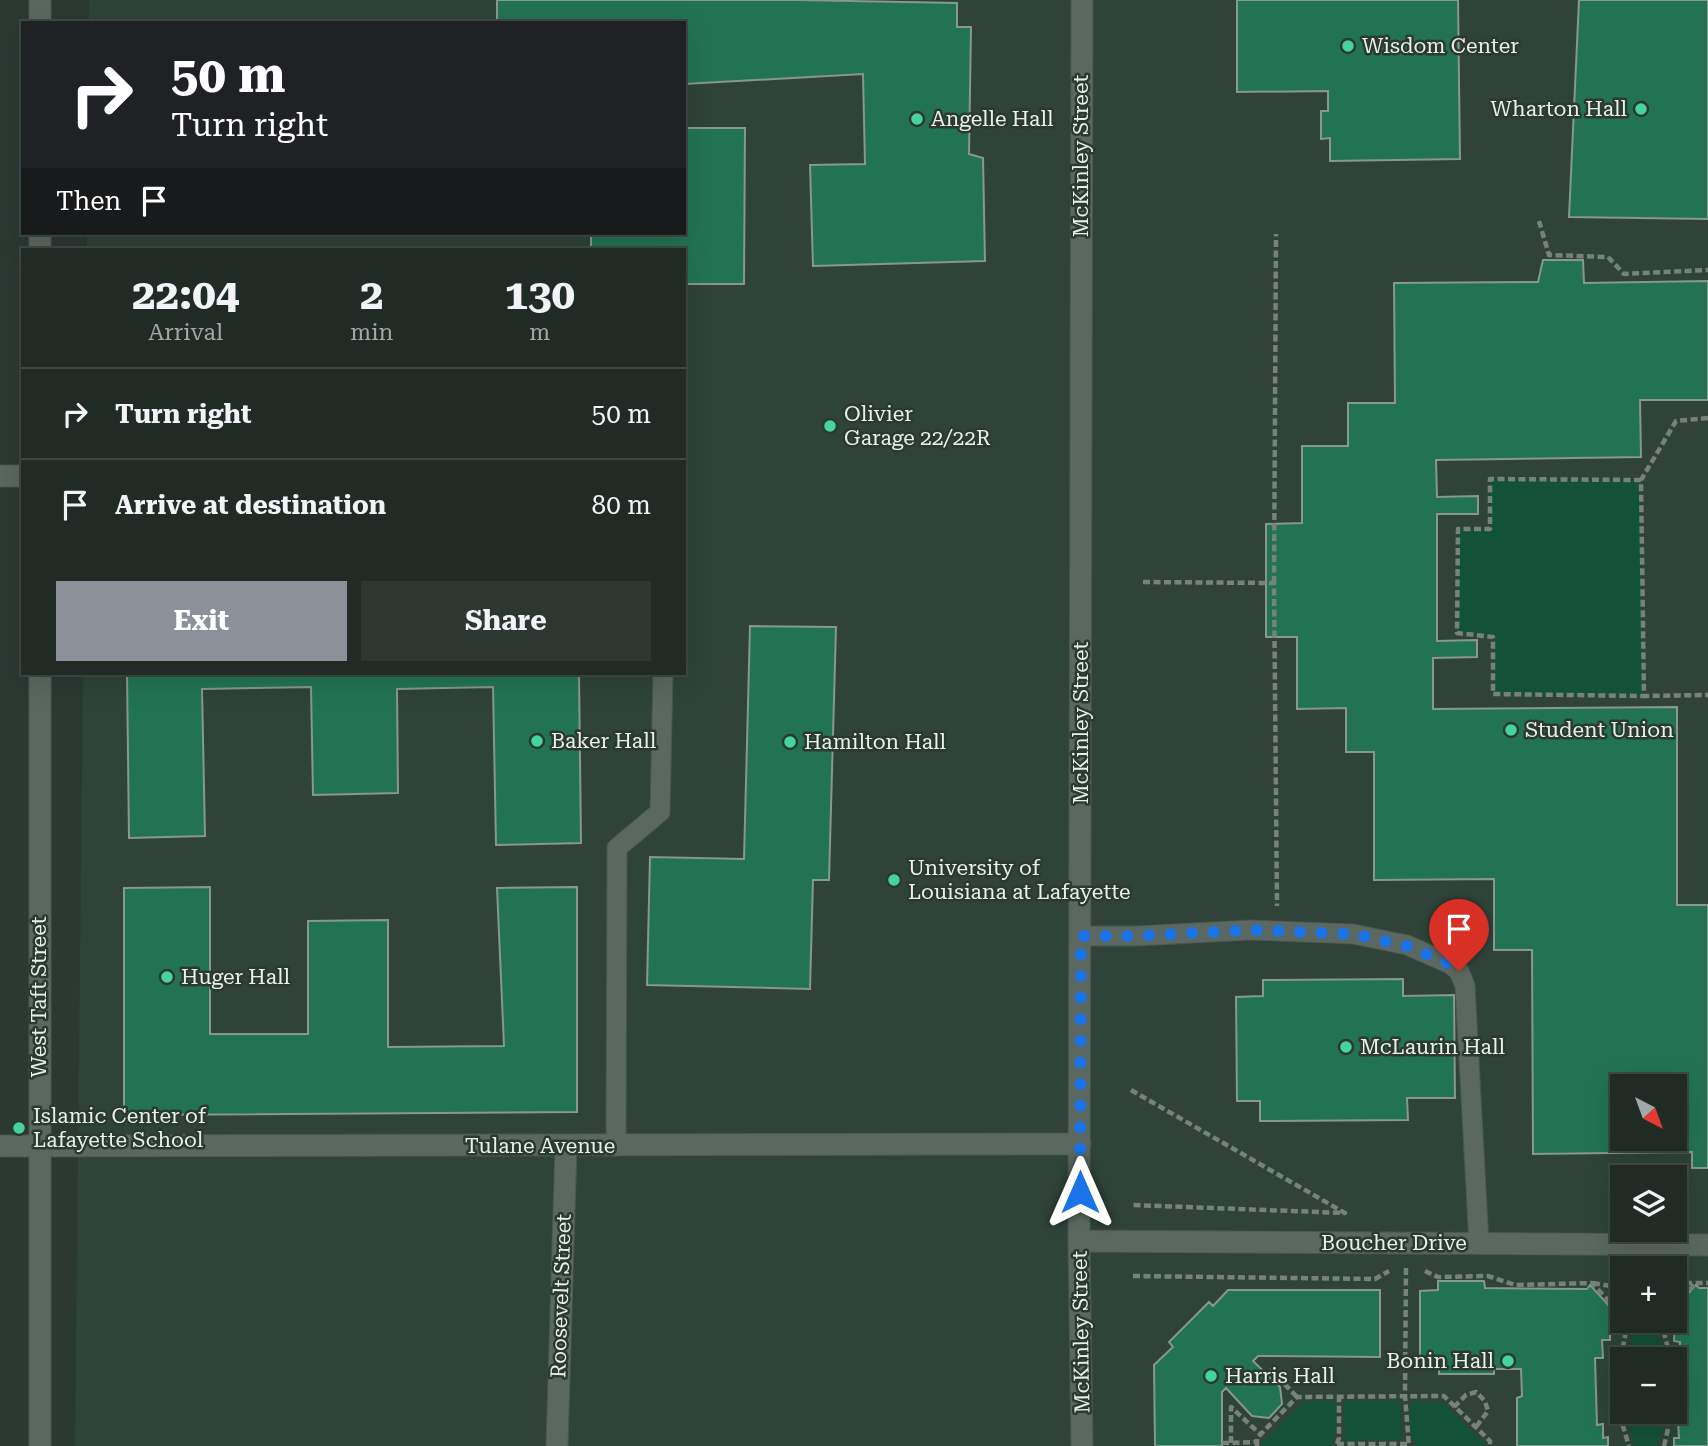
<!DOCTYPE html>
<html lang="en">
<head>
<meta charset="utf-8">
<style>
	body { margin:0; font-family:"Roboto Serif",serif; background:#2d3732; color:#f1f3f6; height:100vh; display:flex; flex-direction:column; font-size:26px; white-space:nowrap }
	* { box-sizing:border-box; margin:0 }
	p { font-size:23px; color:#a2a7a7 }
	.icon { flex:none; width:38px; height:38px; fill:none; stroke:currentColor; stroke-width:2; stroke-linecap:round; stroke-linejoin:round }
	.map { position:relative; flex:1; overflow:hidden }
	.side { position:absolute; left:21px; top:248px; width:665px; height:427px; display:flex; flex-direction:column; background:#212b26; border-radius:0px; box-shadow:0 7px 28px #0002,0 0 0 2px #3e4743 }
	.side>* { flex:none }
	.guide { position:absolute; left:21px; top:21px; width:665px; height:214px; border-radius:0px; box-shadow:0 7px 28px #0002,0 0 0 2px #3e4743; background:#202124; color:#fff; overflow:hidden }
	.needle { width:46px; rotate:139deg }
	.tools { position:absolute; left:1610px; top:1074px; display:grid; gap:14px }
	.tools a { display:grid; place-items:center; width:77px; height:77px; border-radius:0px; background:#212b26; box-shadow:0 7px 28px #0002,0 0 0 2px #3e4743; font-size:35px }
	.pin { position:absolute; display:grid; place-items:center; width:60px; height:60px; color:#fff; margin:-72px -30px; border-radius:50% 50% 50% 0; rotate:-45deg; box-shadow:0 0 7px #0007 }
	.pin .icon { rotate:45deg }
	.me { position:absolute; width:77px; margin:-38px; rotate:0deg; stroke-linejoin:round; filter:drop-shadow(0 0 5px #0008) }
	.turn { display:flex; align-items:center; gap:24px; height:147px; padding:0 35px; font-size:32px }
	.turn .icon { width:91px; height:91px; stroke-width:2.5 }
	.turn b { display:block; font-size:49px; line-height:60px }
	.then { display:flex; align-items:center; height:66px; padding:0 35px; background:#0003; gap:14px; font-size:26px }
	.eta { display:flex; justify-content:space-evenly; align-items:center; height:119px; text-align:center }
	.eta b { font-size:42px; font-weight:700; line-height:49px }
	.primary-button { display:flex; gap:14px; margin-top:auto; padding:14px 35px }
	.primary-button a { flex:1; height:80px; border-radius:0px; background:#8c9099; color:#fff; font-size:28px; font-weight:700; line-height:80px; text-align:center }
	.primary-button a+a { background:#2d3732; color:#f1f3f6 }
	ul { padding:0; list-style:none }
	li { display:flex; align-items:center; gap:21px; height:91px; padding:0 35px; border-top:2px solid #3e4743 }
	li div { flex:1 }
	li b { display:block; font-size:26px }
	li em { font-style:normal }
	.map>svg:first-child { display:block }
	.built { fill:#2f433a; fill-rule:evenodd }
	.green { fill:#14513a }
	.building { fill:#227354; stroke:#88978f; stroke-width:2; fill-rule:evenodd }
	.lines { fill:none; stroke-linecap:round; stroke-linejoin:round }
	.lane-casing { stroke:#4b5651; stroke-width:21 }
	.street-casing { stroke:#4b5651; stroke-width:23 }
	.secondary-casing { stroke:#4b5651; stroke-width:23 }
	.path { stroke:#77827c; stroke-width:4.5; stroke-dasharray:7 3.5; stroke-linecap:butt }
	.lane { stroke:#5a6861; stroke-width:19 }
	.street { stroke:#5a6861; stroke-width:21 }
	.secondary { stroke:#5a6861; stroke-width:21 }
	.route { stroke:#1a73e8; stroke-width:12; stroke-dasharray:0 21.6 }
	.poi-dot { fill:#45d49e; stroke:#2c3933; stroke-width:2.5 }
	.labels { text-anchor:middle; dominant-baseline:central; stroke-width:5; stroke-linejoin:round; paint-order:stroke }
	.poi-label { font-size:21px; fill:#e7f0eb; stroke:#2c3933; text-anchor:start }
	.street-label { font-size:21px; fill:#e7f0eb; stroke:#2c3933 }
</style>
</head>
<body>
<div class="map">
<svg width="1708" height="1446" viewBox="0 0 1708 1446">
	<rect width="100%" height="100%" fill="#2c3933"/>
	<path class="built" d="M89,0h1619v1446h-1633l8,-772h601v-424h-597v-17h597v-210h-595zM1622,1087h53v52h-53zM1622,1178h53v52h-53zM1622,1269h53v52h-53zM1622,1360h53v52h-53z"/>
	<path class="green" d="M1490,479l151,1 3,216 -151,-2v-57l-36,-4 1,-104h32z
		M1634,1327l24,1 5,32h-35z
		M1335,1401l2,24 -6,21h-70l43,-44z
		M1344,1401h56l1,38 -56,2z
		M1411,1401l32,2 42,41v2h-69l-7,-19z
		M1625,1412h41v6l-9,28h-23z"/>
	<path class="building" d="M497,0h300l160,3v24h14l-2,127 14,4 2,103 -172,5 -3,-101 55,-1 -2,-90 -179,10v-61h-187z
		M1237,0h221l2,159 -130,2v-23l-9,1v-28h7v-20l-91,1z
		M1579,0h129v219l-139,-2z
		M684,128h61l-1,156h-60v-34h-93v-17h93z
		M1543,260h40l1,23 124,-2v119h-68l1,57 -205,3 1,37 41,-1v18h-41v127l40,-1v17l-44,1v51l244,-2v198h31v263h-16v-16l-159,2 -1,-204h-38v-71l-120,1v-128h-28v-44l-49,1v-72h-31v-113l36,-1v-77h46v-43h47l-1,-120 144,-1zM1622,1087h53v52h-53z
		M750,626l86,1 -7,253h-16l-3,109 -163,-4 3,-128 94,2z
		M127,674h452l2,169 -85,2 -3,-158 -96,2 1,104 -85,2 -2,-108 -109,2 3,147 -76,2z
		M210,887v147h98v-113l80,-1v127l116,-1 -7,-158 80,-1v225l-453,3v-227z
		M1403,979v17l51,-1 1,103h-48l1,22 -148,1v-20h-23l-1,-104 27,-1v-16z
		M1438,1281h46l1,7 102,1 3,-4 23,25 -3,2v28h-8l1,18h-8l2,67 6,-1v14l5,-1v9h-91v-48l5,-2 -1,-27h-27v5h-55v-9h-19v-74l18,-1z
		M1696,1285l3,3h9v158h-34v-8h5l-1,-17 6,-1v-61l-5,1 1,-18 -6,-1 1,-34z
		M1228,1290h152v67l-122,-1 -5,5 27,26 2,17 -13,14 -17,-2 -26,-28 -4,4v54h-67l-1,-81 19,-18 -4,-5 40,-40 4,4z"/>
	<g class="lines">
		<defs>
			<path id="lane" d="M1081,936h56l113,-6 103,4 54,11 43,19 9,7 6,15 14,258
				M616,1146l1,-298 43,-36 3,-138"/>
			<path id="street" d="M1082,0l-3,1241 3,205
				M0,476h23
				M0,1146l1080,-2
				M1079,1241l629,4
				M557,1446l9,-300"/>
			<path id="secondary" d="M40,0v23
				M40,233v17
				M40,1446v-772"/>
		</defs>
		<use href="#lane" class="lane-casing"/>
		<use href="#street" class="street-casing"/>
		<use href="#secondary" class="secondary-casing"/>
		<path class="path" d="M1539,221l10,34 59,2 16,17 84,-4
			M1708,418l-32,3 -35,59 3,216 64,-1
			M1641,480l-151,-1v50h-32l-1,104 36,4v57l151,2
			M1143,582l131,1 3,323
			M1274,583l2,-349
			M1131,1090l214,123 -212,-8
			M1406,1268l-1,128 4,50
			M1425,1271l13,6 50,-1 27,9 77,-2 30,32
			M1133,1276l242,3 14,-8
			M1593,1283l29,5
			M1675,1286l11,-3h22
			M1675,1305l20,-21
			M1628,1321l-9,46v46l10,33
			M1661,1321l10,39
			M1629,1322l11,-1
			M1270,1369l27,28
			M1675,1387v5
			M1454,1407l12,-12 10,-3 9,9 3,10 -12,16
			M1222,1443l35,-1
			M1231,1443v-36l29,27
			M1337,1444h71
			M1337,1444l2,-6v-42
			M1257,1446v-8l40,-41 147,-1 46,45v5
			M1664,1446l8,-34"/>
		<use href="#lane" class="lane"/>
		<use href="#street" class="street"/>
		<use href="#secondary" class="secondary"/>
	</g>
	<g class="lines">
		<path class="route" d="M1080,1192l1,-256h56l113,-6 103,4 54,12 43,18 9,7"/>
	</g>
	<g class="poi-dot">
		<circle cx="1348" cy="46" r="7"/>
		<circle cx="1641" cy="109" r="7"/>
		<circle cx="917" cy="119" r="7"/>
		<circle cx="830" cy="426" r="7"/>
		<circle cx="1511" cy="730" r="7"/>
		<circle cx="537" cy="741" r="7"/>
		<circle cx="790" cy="742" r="7"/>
		<circle cx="894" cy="880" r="7"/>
		<circle cx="167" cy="977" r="7"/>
		<circle cx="1346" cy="1047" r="7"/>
		<circle cx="19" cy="1128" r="7"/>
		<circle cx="1508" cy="1361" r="7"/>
		<circle cx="1211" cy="1376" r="7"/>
	</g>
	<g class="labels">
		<g class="poi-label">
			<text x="1362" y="46">Wisdom Center</text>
			<text x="1627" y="109" text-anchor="end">Wharton Hall</text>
			<text x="931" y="119">Angelle Hall</text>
			<text x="844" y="414">Olivier<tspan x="844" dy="24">Garage 22/22R</tspan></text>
			<text x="1525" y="730">Student Union</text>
			<text x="551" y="741">Baker Hall</text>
			<text x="804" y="742">Hamilton Hall</text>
			<text x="908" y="868">University of<tspan x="908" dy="24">Louisiana at Lafayette</tspan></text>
			<text x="181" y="977">Huger Hall</text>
			<text x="1360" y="1047">McLaurin Hall</text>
			<text x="33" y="1116">Islamic Center of<tspan x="33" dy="24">Lafayette School</tspan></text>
			<text x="1494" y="1361" text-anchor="end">Bonin Hall</text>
			<text x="1225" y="1376">Harris Hall</text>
		</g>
		<g class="street-label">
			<text transform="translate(1081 156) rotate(-90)">McKinley Street</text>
			<text transform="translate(1081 723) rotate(-90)">McKinley Street</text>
			<text transform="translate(39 997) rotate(-90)">West Taft Street</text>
			<text x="540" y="1146">Tulane Avenue</text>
			<text x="1394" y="1243">Boucher Drive</text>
			<text transform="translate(561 1296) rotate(-88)">Roosevelt Street</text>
			<text transform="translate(1081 1332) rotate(-91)">McKinley Street</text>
		</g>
	</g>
</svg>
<div class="tools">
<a><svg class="needle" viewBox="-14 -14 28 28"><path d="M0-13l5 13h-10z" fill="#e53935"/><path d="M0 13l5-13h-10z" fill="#a2a7a7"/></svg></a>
<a><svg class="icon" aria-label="layers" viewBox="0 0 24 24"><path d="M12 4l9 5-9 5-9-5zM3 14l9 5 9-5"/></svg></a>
<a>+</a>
<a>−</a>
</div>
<div class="pin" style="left:1459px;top:971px;background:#d93025"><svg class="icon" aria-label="arrive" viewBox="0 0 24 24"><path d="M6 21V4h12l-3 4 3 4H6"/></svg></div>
<svg class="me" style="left:1080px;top:1192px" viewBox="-20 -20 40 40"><path d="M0-17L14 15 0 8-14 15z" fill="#1a73e8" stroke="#fff" stroke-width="4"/></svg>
<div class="guide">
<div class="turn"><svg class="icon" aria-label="right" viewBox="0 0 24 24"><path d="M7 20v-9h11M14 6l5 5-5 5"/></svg><div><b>50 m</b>Turn right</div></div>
<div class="then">Then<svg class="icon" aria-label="arrive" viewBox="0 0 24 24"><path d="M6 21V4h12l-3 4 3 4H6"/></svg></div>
</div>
<section class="side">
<div class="eta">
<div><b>22:04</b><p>Arrival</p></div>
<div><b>2</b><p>min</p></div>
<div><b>130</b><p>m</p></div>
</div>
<ul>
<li><svg class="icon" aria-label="right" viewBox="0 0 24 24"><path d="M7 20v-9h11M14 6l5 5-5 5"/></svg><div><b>Turn right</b></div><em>50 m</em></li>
<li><svg class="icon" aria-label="arrive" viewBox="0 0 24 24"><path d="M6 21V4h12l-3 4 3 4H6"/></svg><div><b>Arrive at destination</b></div><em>80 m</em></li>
</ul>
<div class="primary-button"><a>Exit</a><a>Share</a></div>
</section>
</div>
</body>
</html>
